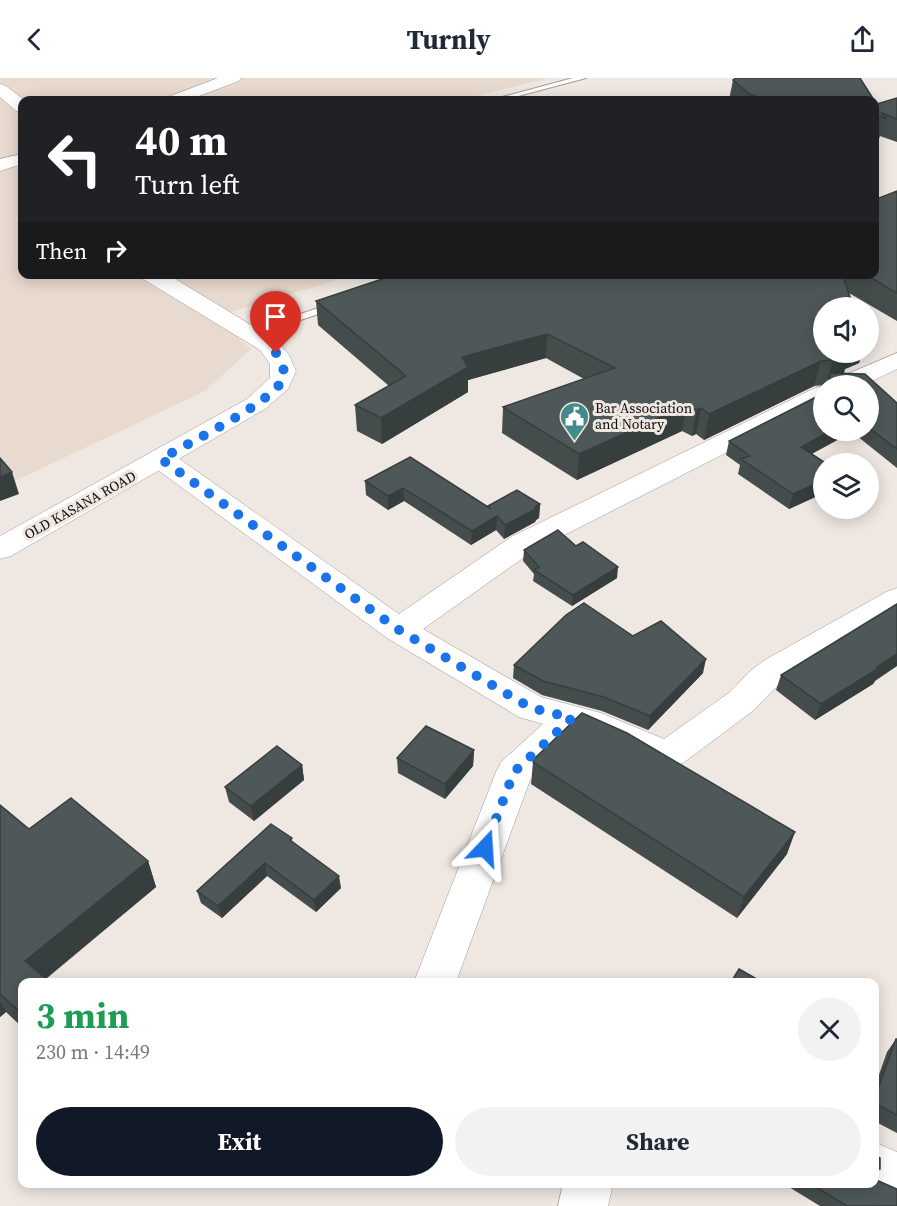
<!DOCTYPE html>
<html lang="en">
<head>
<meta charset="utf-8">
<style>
	body { margin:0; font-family:"Source Serif 4",serif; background:#f2f2f3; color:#1f2937; height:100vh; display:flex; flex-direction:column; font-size:22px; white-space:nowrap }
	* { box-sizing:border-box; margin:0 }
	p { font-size:20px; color:#747a83 }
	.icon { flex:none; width:33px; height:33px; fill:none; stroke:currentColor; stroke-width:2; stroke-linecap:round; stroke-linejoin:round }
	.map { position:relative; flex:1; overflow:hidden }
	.details { position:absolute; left:18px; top:900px; width:861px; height:210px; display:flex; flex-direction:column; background:#fff; border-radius:12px; box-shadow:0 3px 15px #0003 }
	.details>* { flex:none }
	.banner { position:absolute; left:18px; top:18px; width:861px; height:183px; border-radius:12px; box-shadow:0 3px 15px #0003; background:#202124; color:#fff; overflow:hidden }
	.buttons { position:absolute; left:813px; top:219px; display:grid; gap:12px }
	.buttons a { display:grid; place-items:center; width:66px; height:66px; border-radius:50%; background:#fff; box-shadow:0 3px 15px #0003; font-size:30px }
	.pin { position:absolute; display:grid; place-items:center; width:51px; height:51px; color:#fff; margin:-62px -26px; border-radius:50% 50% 50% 0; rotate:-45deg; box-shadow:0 0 6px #0007 }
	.pin .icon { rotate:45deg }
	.me { position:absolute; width:66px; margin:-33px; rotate:20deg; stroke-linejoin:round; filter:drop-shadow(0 0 4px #0008) }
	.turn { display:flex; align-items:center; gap:21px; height:126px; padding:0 18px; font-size:27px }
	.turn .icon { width:78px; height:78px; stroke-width:2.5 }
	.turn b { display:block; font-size:42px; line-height:51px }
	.then { display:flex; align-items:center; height:57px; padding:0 18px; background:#0003; gap:12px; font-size:22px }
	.round { display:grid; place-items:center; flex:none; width:63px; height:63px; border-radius:32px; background:#f2f2f3 }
	.overview { display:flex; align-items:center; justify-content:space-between; height:102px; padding:0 18px }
	h1 { font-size:36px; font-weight:700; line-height:45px; color:#1e9e55 }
	.cta { display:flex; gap:12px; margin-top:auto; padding:12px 18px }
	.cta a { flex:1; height:69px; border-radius:36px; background:#111827; color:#fff; font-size:24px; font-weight:700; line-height:69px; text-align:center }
	.cta a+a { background:#f2f2f3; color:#1f2937 }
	header { display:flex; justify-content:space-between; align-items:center; height:78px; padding:0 18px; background:#fff; font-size:27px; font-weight:700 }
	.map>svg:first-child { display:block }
	.built { fill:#e8dacf }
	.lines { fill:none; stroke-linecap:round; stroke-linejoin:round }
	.lane-casing { stroke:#a29b95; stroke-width:2 }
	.street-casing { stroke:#a29b95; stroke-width:1 }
	.secondary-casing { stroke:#a29b95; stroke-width:1 }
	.lane { fill:#fff; fill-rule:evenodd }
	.street { fill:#fff; fill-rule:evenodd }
	.secondary { fill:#fff; fill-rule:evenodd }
	.wall { fill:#444c4c }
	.shaded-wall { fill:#373e3e }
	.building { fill:#4f5858; stroke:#373e3e; stroke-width:1.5 }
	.route { stroke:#1a73e8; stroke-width:10; stroke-dasharray:0 18 }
	.labels { text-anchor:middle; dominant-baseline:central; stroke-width:6; stroke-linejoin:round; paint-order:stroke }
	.far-poi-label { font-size:14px; fill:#110e0c; stroke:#efe7e1; text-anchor:start }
	.far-street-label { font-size:14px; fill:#110e0c; stroke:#efe7e1 }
</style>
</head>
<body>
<header><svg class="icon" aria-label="back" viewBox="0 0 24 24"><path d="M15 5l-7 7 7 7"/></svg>Turnly<svg class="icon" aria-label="share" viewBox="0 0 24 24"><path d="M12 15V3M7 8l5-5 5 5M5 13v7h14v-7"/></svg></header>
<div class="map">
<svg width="897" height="1128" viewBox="0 0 897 1128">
	<rect width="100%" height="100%" fill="#efe7e1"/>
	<path class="built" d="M0,0h549l-88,22h-439v174l331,1 -139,42 37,32 -46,42 -205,97z"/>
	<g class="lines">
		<defs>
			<path id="lane" d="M573,0h13l-83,22h-12z
				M338,223l6,3 -2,2 -86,29h-8l-2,-2z"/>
			<path id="street" d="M0,6l6,2 18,14 -2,12 -6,-1 -16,-14z
				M22,76v10l-22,7v-12z
				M897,275v16l-35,17h-34l3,-5z
				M824,308v17l-291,148 -110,78 118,68 60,16 63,26 66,-47 19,-20 16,-12 121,-68 11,-4v25l-108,65 -16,12 -19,20 -71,53 -13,4h-14l-77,-34 -49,47 -74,202h-42l82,-210 5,-10 42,-38 -24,-7 -132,-79 -236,-173 -4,-6 4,-6 10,-2 10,2 228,161 112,-77 304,-149z
				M874,1064l23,10v52l-40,-20h17z
				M563,1106h50l-5,22h-50z"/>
			<path id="secondary" d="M218,0h23l-2,3 -51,19h-22l2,-3z
				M140,196h27l109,66 13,15 7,16 -8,18 -23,20 -254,147 -11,3v-23l247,-137 23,-21v-14l-10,-14 -117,-71z"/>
		</defs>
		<use href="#lane" class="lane-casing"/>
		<use href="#street" class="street-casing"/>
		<use href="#secondary" class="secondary-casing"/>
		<use href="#lane" class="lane"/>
		<use href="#street" class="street"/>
		<use href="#secondary" class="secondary"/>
	</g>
	<path class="wall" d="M733,2l141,20h-145z
		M897,20v44l-17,-6 -1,3 -5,-2v-36l3,3z
		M897,113v130l-48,-28 5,15h-30v44h38l-3,11 -14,6 -2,4 22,1 32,29v65l-45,-36 -40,22 15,10h-3v29l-35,16 -51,-35 2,-9 -14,-10 3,-14 95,-48v37h44v-44h-41v-3l-1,2 -12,1 -110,54 -8,-6 -4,2 -10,-5 -105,49 -75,-47 1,-26 81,-28 -38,-21 -78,22v12l-86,52 -25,-13 -2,-26 34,-19 -71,-61 -2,-24 81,-27h477v-74z
		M410,379l78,50v-1l52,-2 -1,14 -3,2 -1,2 -31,17 -8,-9 -25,15 -67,-44 -16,9 -22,-15 -1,-14z
		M576,468l41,32 -45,28 -39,-25 1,-7 -11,-13 1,-11z
		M633,558l70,37 -55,57 -46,-19 -60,-16 -29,-17 1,-13z
		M781,597l94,6 -2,3 -58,36 -39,-30z
		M474,672l-1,16 -28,33 -47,-26 -1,-15z
		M533,684l254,92 -50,64 -206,-134z
		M302,687l2,15 -50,41 -25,-19 -4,-15z
		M0,727l29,24 119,32 8,26 -110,92 -24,3v45l-16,-15 -6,5z
		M292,760v3l49,47 -25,24 -49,-36 -45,42 -21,-15 -4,-12z
		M896,961h1v94l-23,-12v-32l13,-37z
		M874,1077l6,14 -6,9z
		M784,1106h90l23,22h-77z"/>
	<path class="shaded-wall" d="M547,256l-1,24 -78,22v12l-86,52 -1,-26 81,-61z
		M840,274h22l-3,11 -14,6 -1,4h-14l-4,12 7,-25 4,-6z
		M821,283l-7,25 -110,54 5,-26z
		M687,327l-5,26 -105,49 2,-26z
		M701,330l-5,26 -4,2 5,-26z
		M832,352h21l-1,2 -55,29 4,-14z
		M12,394l7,22 -19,7v-24z
		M824,402v13l-35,16 4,-15z
		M403,410l1,13 -16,9v-14z
		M540,426l-1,14 -3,2 -1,2 -31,17 1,-14z
		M497,438l-1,14 -25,15 1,-14z
		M618,489l-1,11 -45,28 1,-11z
		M897,576v12l-22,15 -2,3 -58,36 6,-16z
		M706,581l-3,14 -55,57 2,-14z
		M474,672l-1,16 -28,33v-15z
		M302,687l2,15 -50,41 -3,-15z
		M795,754l-8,22 -50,64 7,-21z
		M148,783l8,26 -115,95 -16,-21z
		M265,785l2,13 -45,42 -4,-12z
		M339,798l2,12 -25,24 -2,-12z
		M0,923l6,11 -6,5z"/>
	<path class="building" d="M736,0h124l14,22h-106l-19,-6 -16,-14z
		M897,20v21l-15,-6 3,5 -11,-4v-13l3,3z
		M897,113v102l-32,-19h9v-74z
		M397,196h445l12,34h-30v44h16l-3,2 -4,6 -12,1 -112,53 -8,-6 -4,2 -10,-5 -108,49 -76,-47 112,-39 -68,-34 -85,23 6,10 -87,51 -26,-13 51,-29 -90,-75z
		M830,295l35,1 32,29v46l-29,-22v-41h-39z
		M824,315v37h8l-31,17 26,17h-3v16l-31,14 -52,-35 9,-3 -21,-15z
		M410,379l81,52 -3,-3 29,-16 23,14 -5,3 1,2 -31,16 -8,-9 -25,15 -69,-43 -15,8 -23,-15z
		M0,380l12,14 -12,5z
		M558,452l18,16 7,-4 35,25 -45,28 -39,-25 5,-3 -15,-17z
		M584,525l49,33 28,-15 45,38 -56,57 -46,-19 -61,-16 -29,-16 52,-50z
		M897,526v50l-20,13 2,1 -58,36 -40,-29z
		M582,635l45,20 168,99 -51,65 -211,-135 1,-3z
		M426,648l48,24 -29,34 -48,-26z
		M277,668l25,19 -51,41 -26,-19z
		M71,720l77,63 -123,100 25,21h-28v32l-22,-20v-189l29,24z
		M271,746l21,14 -2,2 49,36 -25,24 -49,-37 -47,43 -21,-15z
		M739,891l23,13h-31z
		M896,961h1v76l-23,-12v-4z
		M874,1077l6,3v11h-6z
		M874,1101l23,10v17h-50l-36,-22h63z"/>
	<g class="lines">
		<path class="route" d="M276,275c3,8 11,17 7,26 -11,24 -97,65 -122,80l238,171 132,78 41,10 -58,54 -29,76"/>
	</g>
	<defs>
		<symbol id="civic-pin" viewBox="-11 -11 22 30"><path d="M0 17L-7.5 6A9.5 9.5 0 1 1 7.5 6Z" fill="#438b8b" stroke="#efe7e1"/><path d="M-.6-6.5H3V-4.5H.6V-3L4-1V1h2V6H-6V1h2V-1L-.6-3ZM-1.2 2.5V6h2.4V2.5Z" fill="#fff"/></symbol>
	</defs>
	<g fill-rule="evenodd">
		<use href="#civic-pin" x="558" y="322" width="33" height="45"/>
	</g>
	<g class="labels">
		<g class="far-poi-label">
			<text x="595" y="330">Bar Association<tspan x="595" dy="16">and Notary</tspan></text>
		</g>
		<g class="far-street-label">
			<text transform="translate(80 427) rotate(-29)">OLD KASANA ROAD</text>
		</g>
	</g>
</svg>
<div class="buttons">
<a><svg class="icon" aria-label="sound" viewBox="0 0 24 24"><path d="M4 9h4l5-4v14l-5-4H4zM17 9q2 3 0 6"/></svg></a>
<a><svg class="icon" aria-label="search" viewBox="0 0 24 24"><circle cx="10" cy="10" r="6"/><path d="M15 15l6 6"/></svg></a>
<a><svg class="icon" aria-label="layers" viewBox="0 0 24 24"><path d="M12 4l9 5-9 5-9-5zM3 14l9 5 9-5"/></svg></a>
</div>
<div class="pin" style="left:276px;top:275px;background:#d93025"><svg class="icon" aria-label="arrive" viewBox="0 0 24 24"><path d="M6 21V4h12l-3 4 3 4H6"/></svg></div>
<svg class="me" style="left:485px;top:770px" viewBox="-20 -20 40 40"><path d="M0-17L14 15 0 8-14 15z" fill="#1a73e8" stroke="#fff" stroke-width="4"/></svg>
<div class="banner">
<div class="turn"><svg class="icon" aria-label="left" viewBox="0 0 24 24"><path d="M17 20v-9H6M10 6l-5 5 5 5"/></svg><div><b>40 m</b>Turn left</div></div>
<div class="then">Then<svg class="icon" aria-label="right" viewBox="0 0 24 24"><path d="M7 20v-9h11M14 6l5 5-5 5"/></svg></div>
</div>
<section class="details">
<div class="overview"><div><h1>3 min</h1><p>230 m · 14:49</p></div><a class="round"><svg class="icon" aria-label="close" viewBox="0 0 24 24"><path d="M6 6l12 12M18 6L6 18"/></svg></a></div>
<div class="cta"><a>Exit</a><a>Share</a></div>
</section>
</div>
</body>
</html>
